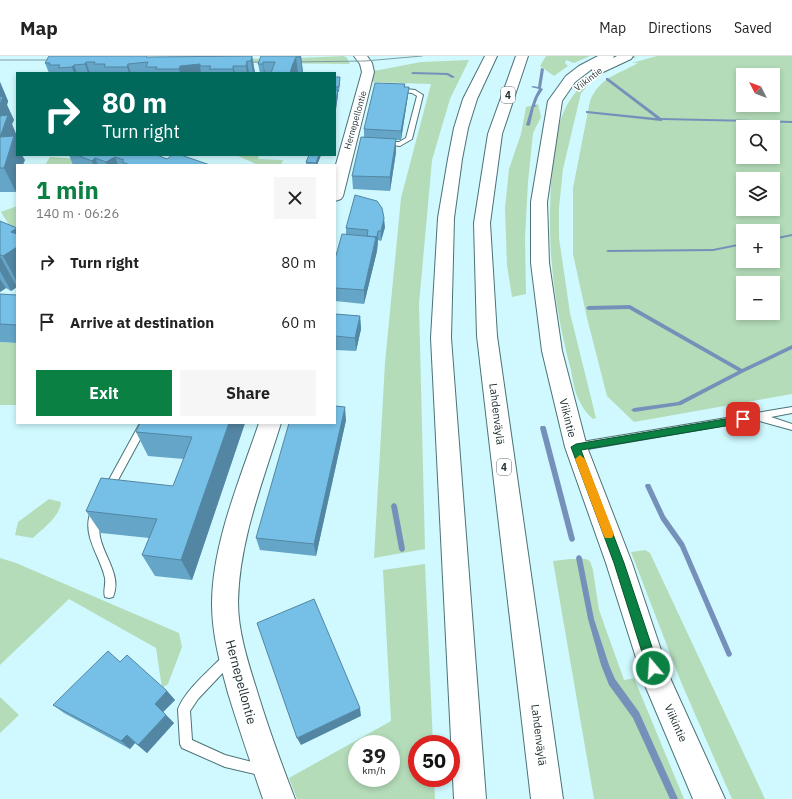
<!DOCTYPE html>
<html lang="en">
<head>
<meta charset="utf-8">
<style>
	body { margin:0; font-family:"IBM Plex Sans",sans-serif; background:#f6f6f6; color:#222; height:100vh; display:flex; flex-direction:column; font-size:15px; white-space:nowrap }
	* { box-sizing:border-box; margin:0 }
	p { font-size:13px; color:#767676 }
	.icon { flex:none; width:22px; height:22px; fill:none; stroke:currentColor; stroke-width:2; stroke-linecap:round; stroke-linejoin:round }
	.map { position:relative; flex:1; overflow:hidden }
	.details { position:absolute; left:16px; top:108px; width:320px; height:260px; display:flex; flex-direction:column; background:#fff; border-radius:0px; box-shadow:0 2px 6px #0003 }
	.details>* { flex:none }
	.banner { position:absolute; left:16px; top:16px; width:320px; height:84px; border-radius:0px; box-shadow:0 2px 6px #0003; background:#00695c; color:#fff; overflow:hidden }
	.needle { width:26px; rotate:312deg }
	.buttons { position:absolute; left:736px; top:12px; display:grid; gap:8px }
	.buttons a { display:grid; place-items:center; width:44px; height:44px; border-radius:0px; background:#fff; box-shadow:0 2px 6px #0003; font-size:20px }
	.speed { position:absolute; left:348px; top:679px; display:flex; gap:8px; font-size:20px; font-weight:700; text-align:center }
	.speed>* { display:grid; place-content:center; width:52px; height:52px; border-radius:50%; background:#fff; box-shadow:0 2px 6px #0003; line-height:1 }
	.speed small { font-size:10px; font-weight:400 }
	.speed .limit { border:6px solid #d22; background:#fff; color:#111 }
	.pin { position:absolute; display:grid; place-items:center; width:34px; height:34px; color:#fff; margin:-17px; border-radius:8px; box-shadow:0 2px 6px #0006 }
	.me { position:absolute; width:44px; margin:-22px; rotate:342deg; stroke-linejoin:round; filter:drop-shadow(0 0 3px #0008) }
	.turn { display:flex; align-items:center; gap:14px; height:84px; padding:0 20px; font-size:18px }
	.turn .icon { width:52px; height:52px; stroke-width:2.5 }
	.turn b { display:block; font-size:28px; line-height:34px }
	.round { display:grid; place-items:center; flex:none; width:42px; height:42px; border-radius:0px; background:#f6f6f6 }
	.headline { display:flex; align-items:center; justify-content:space-between; height:68px; padding:0 20px }
	h1 { font-size:24px; font-weight:800; line-height:30px; color:#0b8043 }
	.action { display:flex; gap:8px; margin-top:auto; padding:8px 20px }
	.action a { flex:1; height:46px; border-radius:0px; background:#0b8043; color:#fff; font-size:16px; font-weight:800; line-height:46px; text-align:center }
	.action a+a { background:#f6f6f6; color:#222 }
	ul { padding:0; list-style:none }
	li { display:flex; align-items:center; gap:12px; height:60px; padding:0 20px }
	li div { flex:1 }
	li b { display:block; font-size:15px }
	li em { font-style:normal }
	header { display:flex; align-items:center; gap:24px; box-sizing:border-box; height:56px; padding:0 20px; background:#fff; border-bottom:1px solid #e0e0e0 }
	header strong { font-size:19px }
	nav { display:flex; gap:22px; margin-inline-start:auto; font-size:14px }
	.map>svg:first-child { display:block }
	.green { fill:#b4dcb9; fill-rule:evenodd }
	.lines { fill:none; stroke-linecap:round; stroke-linejoin:round }
	.stream { fill:#7591ba; fill-rule:evenodd }
	.lane-casing { stroke:#4c7276; stroke-width:2 }
	.secondary-casing { stroke:#4c7276; stroke-width:2 }
	.highway-casing { stroke:#4c7276; stroke-width:2 }
	.lane { fill:#fff; fill-rule:evenodd }
	.secondary { fill:#fff; fill-rule:evenodd }
	.highway { fill:#fff; fill-rule:evenodd }
	.tram { stroke:#7f9da1; stroke-width:1 }
	.wall { fill:#65a5c7 }
	.shaded-wall { fill:#5386a2 }
	.building { fill:#76c0e7; stroke:#5386a2 }
	.route { fill:#0b8043; stroke:#07532c }
	.slow { fill:#f59e0b }
	.labels { text-anchor:middle; dominant-baseline:central; stroke-width:3; stroke-linejoin:round; paint-order:stroke }
	.far-street-label { font-size:9px; fill:#203032; stroke:#fff }
	.shield { fill:#fff; stroke:#636e70; stroke-width:1 }
	.shield-label { font-size:10px; font-weight:bold; fill:#203032 }
	.street-label { font-size:11px; fill:#203032; stroke:#fff }
	.near-street-label { font-size:13px; fill:#203032; stroke:#fff }
</style>
</head>
<body>
<header>
<strong>Map</strong>
<nav><a>Map</a><a>Directions</a><a>Saved</a></nav>
</header>
<div class="map">
<svg width="792" height="743" viewBox="0 0 792 743">
	<rect width="100%" height="100%" fill="#cff9fe"/>
	<path class="green" d="M57,0l220,3 67,-3 3,2 3,6 -101,-1z
		M546,0h44l-16,7 -8,-3 -1,3 3,3 -14,10 -14,-10z
		M632,0l5,1 -26,10 -13,8 -17,18 -18,76 -4,39v30l11,75 26,105 -3,1c-6,-5 -11,-12 -14,-19 -5,-9 -6,-20 -8,-30 -9,-34 -16,-69 -19,-104 -4,-36 -3,-125 13,-157 14,-29 39,-40 67,-53z
		M657,0h135v338l-158,28 -27,-26 -20,-78 -14,-64v-66l17,-87c10,-24 27,-26 48,-38h-6zM743,19h30v30h-30zM743,71h30v30h-30zM743,123h30v30h-30zM743,175h30v30h-30zM743,227h30v30h-30z
		M469,4l-19,39 -18,61 -13,144 6,245 -51,9 11,-195 16,-165 30,-114 -59,-2 2,-11 47,-9z
		M538,48l3,13 -8,16 -5,49 -3,56 1,56 -14,3 -5,-32 -2,-57 4,-39 12,-35 5,-27z
		M236,99h23l-1,4 25,1 -2,5h-23z
		M50,101l28,2 8,6h-41z
		M17,150v25h-4l-12,-19z
		M0,286l17,1v62h-17z
		M49,443l12,3c-1,15 -18,26 -28,36l-18,-3 3,-13z
		M645,494l5,3 115,246h-33l-51,-117 -50,-130z
		M0,502l16,5 163,70 3,14 -14,37 -6,4 -6,-40 -87,-49 -69,66z
		M570,503h16l4,2 3,9 6,40 25,70 10,-2 50,121h-90l-41,-238z
		M425,508l8,180h-16v34h17l1,21h-138l-8,-21 102,-57 -8,-151zM357,688h34v34h-34z
		M0,641l19,18 -19,18z"/>
	<g class="lines">
		<path class="stream" d="M541,12l3,1 -3,19 2,1 -5,8 -3,8 2,1 -3,1 -4,18 -2,1 -2,-1c4,-12 6,-25 13,-36l-8,-2 2,-1 5,1z
			M413,16l35,1 7,4 -3,1 -5,-3 -35,-1 -1,-1z
			M606,22h2l53,40 131,3v2l-129,-3 -2,1 -75,-8v-2h1l69,7 -50,-38z
			M792,178v2l-19,4v-2z
			M743,187v2l-30,6 -105,1 -2,-1 2,-1 105,-1z
			M630,249l112,64 50,-24v4l-48,23 -63,33 -47,7 -3,-2 3,-2 44,-6 60,-31 -109,-62 -41,1 -2,-2 2,-2z
			M541,370h4l1,2 29,111 -1,2 -2,1 -2,-1 -1,-2 -29,-111z
			M646,428h4l15,32 19,27 48,111 -1,2 -2,1 -2,-1 -47,-109 -19,-27 -16,-34z
			M394,447l2,1 1,2 8,43 -1,2 -2,1 -2,-1 -1,-2 -8,-43 1,-2z
			M579,499l2,1 1,2 12,61 15,46 6,14 24,33 39,87h-8l-37,-81 -24,-33 -8,-20 -13,-46 -12,-61 1,-2z"/>
		<defs>
			<path id="lane" d="M397,32l18,2 8,5 -11,44 -12,7 -18,-2v-2h17l7,-4 11,-42 -5,-3 -17,-2v-2z
				M792,351v6l-21,4 21,7v6l-36,-10 -180,31 -3,-1 -2,-3 2,-3 3,-1z
				M140,367h9l-38,70 -3,1 -3,-1 -2,-3 2,-3z
				M96,452l4,1c2,5 -2,19 0,28 4,20 22,39 13,60l-4,1 -4,-1c-2,-6 1,-12 0,-19 -5,-23 -25,-44 -13,-69z
				M229,596l4,2 2,4 -2,4 -35,37 -8,12 2,29 33,15 42,11 2,4 -2,4 -4,2 -38,-9 -43,-19 -2,-4 -2,-35c8,-20 32,-39 47,-55z"/>
			<path id="secondary" d="M354,0h13l5,7 2,9 -31,124 -2,3 -6,2v-33l27,-96 -2,-8z
				M598,0h16l-1,2 4,-2h16l-2,3 -30,14h-8l-1,-4 -17,13 -13,19 -15,101 2,61 13,88 25,96 45,116 39,117 54,119h-32l-49,-116 -38,-120 -41,-116 -23,-96 -11,-88v-61l17,-101 18,-25 13,-10z
				M259,367h22c-18,58 -42,118 -43,179 0,30 10,60 19,89 11,36 24,72 38,108h-32c-12,-35 -24,-70 -35,-106 -8,-29 -16,-59 -16,-89 0,-60 28,-125 47,-181z"/>
			<path id="highway" d="M485,0h12l-20,43 -9,29 -6,31 -8,59 -3,120 35,461h-32l-23,-461 7,-120 10,-59 6,-31 9,-29z
				M516,0h12l-26,78 -12,89 7,113 66,463h-32l-54,-463 -3,-113 14,-89z"/>
		</defs>
		<use href="#lane" class="lane-casing"/>
		<use href="#secondary" class="secondary-casing"/>
		<use href="#highway" class="highway-casing"/>
		<use href="#lane" class="lane"/>
		<use href="#secondary" class="secondary"/>
		<use href="#highway" class="highway"/>
		<path class="tram" d="M0,4h58
			M242,6h28
			M290,6l75,-1 57,-5"/>
	</g>
	<path class="wall" d="M252,0l3,17h-206l-4,-10 103,-6z
		M261,0h40l2,17h-43l-2,-9z
		M335,21h5v4l-1,11h-1v2l-2,15h-1z
		M0,26l8,19 -1,4 7,15 -2,4 5,31 8,5 -8,5v22l-1,5h-16z
		M405,28v3h4l-1,8 -7,45h-5v12l-6,39 -37,-2 -1,-13 12,-39v-8z
		M69,99h88l10,4 43,6h-137z
		M321,99l-4,10h-11v-3z
		M0,165l17,7v59l-6,4 -5,-3 -6,4z
		M385,171l-4,14 -3,-1 -1,11 -13,53 -29,-3v-42l11,-24v-7z
		M0,238l17,1v48l-17,-1z
		M335,258l25,2 1,13 -5,22 -21,-1z
		M346,364l-30,136 -56,-6 -4,-12z
		M245,367l-53,157 -37,-4 -13,-21 7,-17 -48,-5 -15,-22 87,-25 11,-27 -36,-3 -12,-24z
		M120,606l47,29 8,9 -12,12 11,11 -27,30 -12,-10 -5,6 -66,-36 -11,-8z"/>
	<path class="shaded-wall" d="M252,0l3,17h-2l-2,-12z
		M300,0h1l2,17h-1z
		M296,1l2,16h-8l2,-7z
		M247,5l2,12h-2l-1,-7z
		M86,6l4,11h-2l-3,-9z
		M263,6l2,11h-1l-1,-9z
		M128,8l3,9h-2l-2,-6z
		M200,8v2l1,7h-21l-1,-4 1,-3z
		M74,9l3,8h-3l-2,-6z
		M233,10l2,7h-2z
		M0,26l8,19 -1,4 7,15 -2,4 5,12v19h5l3,5 -2,5h-6v22l-1,5 -12,-24 -4,-31z
		M409,31l-1,8 -7,45v-9z
		M338,34v4l-2,15 -1,-4z
		M396,83v13l-6,39v-14z
		M319,99h2l-4,10h-1v-2z
		M115,101l3,8h-11l-1,-3z
		M95,102l3,7h-5l-1,-4z
		M384,162l1,9 -4,14v-10z
		M17,172v18l-6,-14z
		M378,175v9l-1,11 -13,53v-14z
		M17,191v35l-14,-26z
		M0,200l17,31 -6,4 -11,-20z
		M0,223l6,9 -6,4z
		M360,260l1,13 -5,22 -1,-13z
		M345,351l1,13 -30,136 -2,-12z
		M229,367h16l-53,157 -11,-20z
		M167,635l8,9 -13,13 -7,-9z
		M360,652l1,8 -60,29 -4,-7z
		M166,659l8,8 -27,30 -9,-8z
		M127,679l9,7 -6,7 -9,-8z"/>
	<path class="building" d="M49,0h98l-1,1 106,-1 -1,5h-4l-1,5h-13v3h-24l2,-3h-11v-2l-20,2 -1,3h-23l1,-2h-11l2,-5 -20,2 -1,3h-23l1,-3h-11l1,-2h-9l-1,2 -11,1 -2,2 -14,1 2,-3h-11l1,-2h-5z
		M261,0h39v1h-4l-4,9 -2,7h-19l4,-11h-12v2h-5z
		M335,21h5l-1,10h-4z
		M375,27l30,1 -1,3h5l-8,44 -37,-2z
		M335,34h3l-3,15z
		M3,40l-3,9v-8z
		M8,59l-8,22 14,-1 -10,32h-4v-52z
		M361,81l35,2 -6,38 -38,-1z
		M77,99h80l10,4 5,-4h9l29,10h-80l-8,-3 2,-2 -9,-3 -9,5 -11,-4 -3,3z
		M309,99h10l-3,8 -10,-1z
		M355,139l22,6 5,7 2,10 -3,13h-3l-2,10v-4l-9,-1 1,-6 -22,-2z
		M0,165l17,7 -6,4 6,2v8l-1,1 1,1v3l-14,9 -3,-1z
		M342,178l34,3 -12,53 -29,-2v-29z
		M0,238l17,1v30l-17,-1z
		M335,258l25,2 -5,22 -20,-2z
		M335,350l10,1 -31,137 -58,-6 33,-115h46z
		M140,367h89l-48,137 -39,-5 15,-36 -71,-8 15,-33 72,8 19,-49 -56,-5z
		M314,543l46,109 -63,30 -40,-115z
		M108,595l12,11 7,-7 40,36 -12,13 11,11 -28,30 -11,-10 -6,6 -68,-36z"/>
	<path class="route" d="M743,360l4,3 -4,4 -162,27 43,113 35,105 -2,5 -4,1 -4,-1 -2,-5 -33,-105 -43,-116 5,-3z"/>
	<path class="slow" d="M580,399l5,4 29,75 -2,4h-7l-2,-4 -28,-75z"/>
	<g class="labels">
		<g class="far-street-label">
			<text transform="translate(588 23) rotate(-38)">Viikintie</text>
			<text transform="translate(355 64) rotate(-74)">Hernepellontie</text>
		</g>
		<g class="shield">
			<rect x="501" y="31" width="14" height="16" rx="3"/>
			<rect x="497" y="403" width="14" height="16" rx="3"/>
		</g>
		<g class="shield-label">
			<text x="508" y="39">4</text>
			<text x="504" y="411">4</text>
		</g>
		<g class="street-label">
			<text transform="translate(497 358) rotate(83)">Lahdenväylä</text>
			<text transform="translate(568 362) rotate(76)">Viikintie</text>
			<text transform="translate(676 667) rotate(66)">Viikintie</text>
			<text transform="translate(539 679) rotate(83)">Lahdenväylä</text>
		</g>
		<g class="near-street-label">
			<text transform="translate(241 626) rotate(75)">Hernepellontie</text>
		</g>
	</g>
</svg>
<div class="buttons">
<a><svg class="needle" viewBox="-14 -14 28 28"><path d="M0-13l5 13h-10z" fill="#e53935"/><path d="M0 13l5-13h-10z" fill="#767676"/></svg></a>
<a><svg class="icon" aria-label="search" viewBox="0 0 24 24"><circle cx="10" cy="10" r="6"/><path d="M15 15l6 6"/></svg></a>
<a><svg class="icon" aria-label="layers" viewBox="0 0 24 24"><path d="M12 4l9 5-9 5-9-5zM3 14l9 5 9-5"/></svg></a>
<a>+</a>
<a>−</a>
</div>
<div class="speed"><div>39<small>km/h</small></div><div class="limit">50</div></div>
<div class="pin" style="left:743px;top:363px;background:#d93025"><svg class="icon" aria-label="arrive" viewBox="0 0 24 24"><path d="M6 21V4h12l-3 4 3 4H6"/></svg></div>
<svg class="me" style="left:653px;top:612px" viewBox="-20 -20 40 40"><circle r="17" fill="#0b8043" stroke="#fff" stroke-width="3"/><path d="M0-11L8 9 0 5-8 9z" fill="#fff"/></svg>
<div class="banner">
<div class="turn"><svg class="icon" aria-label="right" viewBox="0 0 24 24"><path d="M7 20v-9h11M14 6l5 5-5 5"/></svg><div><b>80 m</b>Turn right</div></div>
</div>
<section class="details">
<div class="headline"><div><h1>1 min</h1><p>140 m · 06:26</p></div><a class="round"><svg class="icon" aria-label="close" viewBox="0 0 24 24"><path d="M6 6l12 12M18 6L6 18"/></svg></a></div>
<ul>
<li><svg class="icon" aria-label="right" viewBox="0 0 24 24"><path d="M7 20v-9h11M14 6l5 5-5 5"/></svg><div><b>Turn right</b></div><em>80 m</em></li>
<li><svg class="icon" aria-label="arrive" viewBox="0 0 24 24"><path d="M6 21V4h12l-3 4 3 4H6"/></svg><div><b>Arrive at destination</b></div><em>60 m</em></li>
</ul>
<div class="action"><a>Exit</a><a>Share</a></div>
</section>
</div>
</body>
</html>
